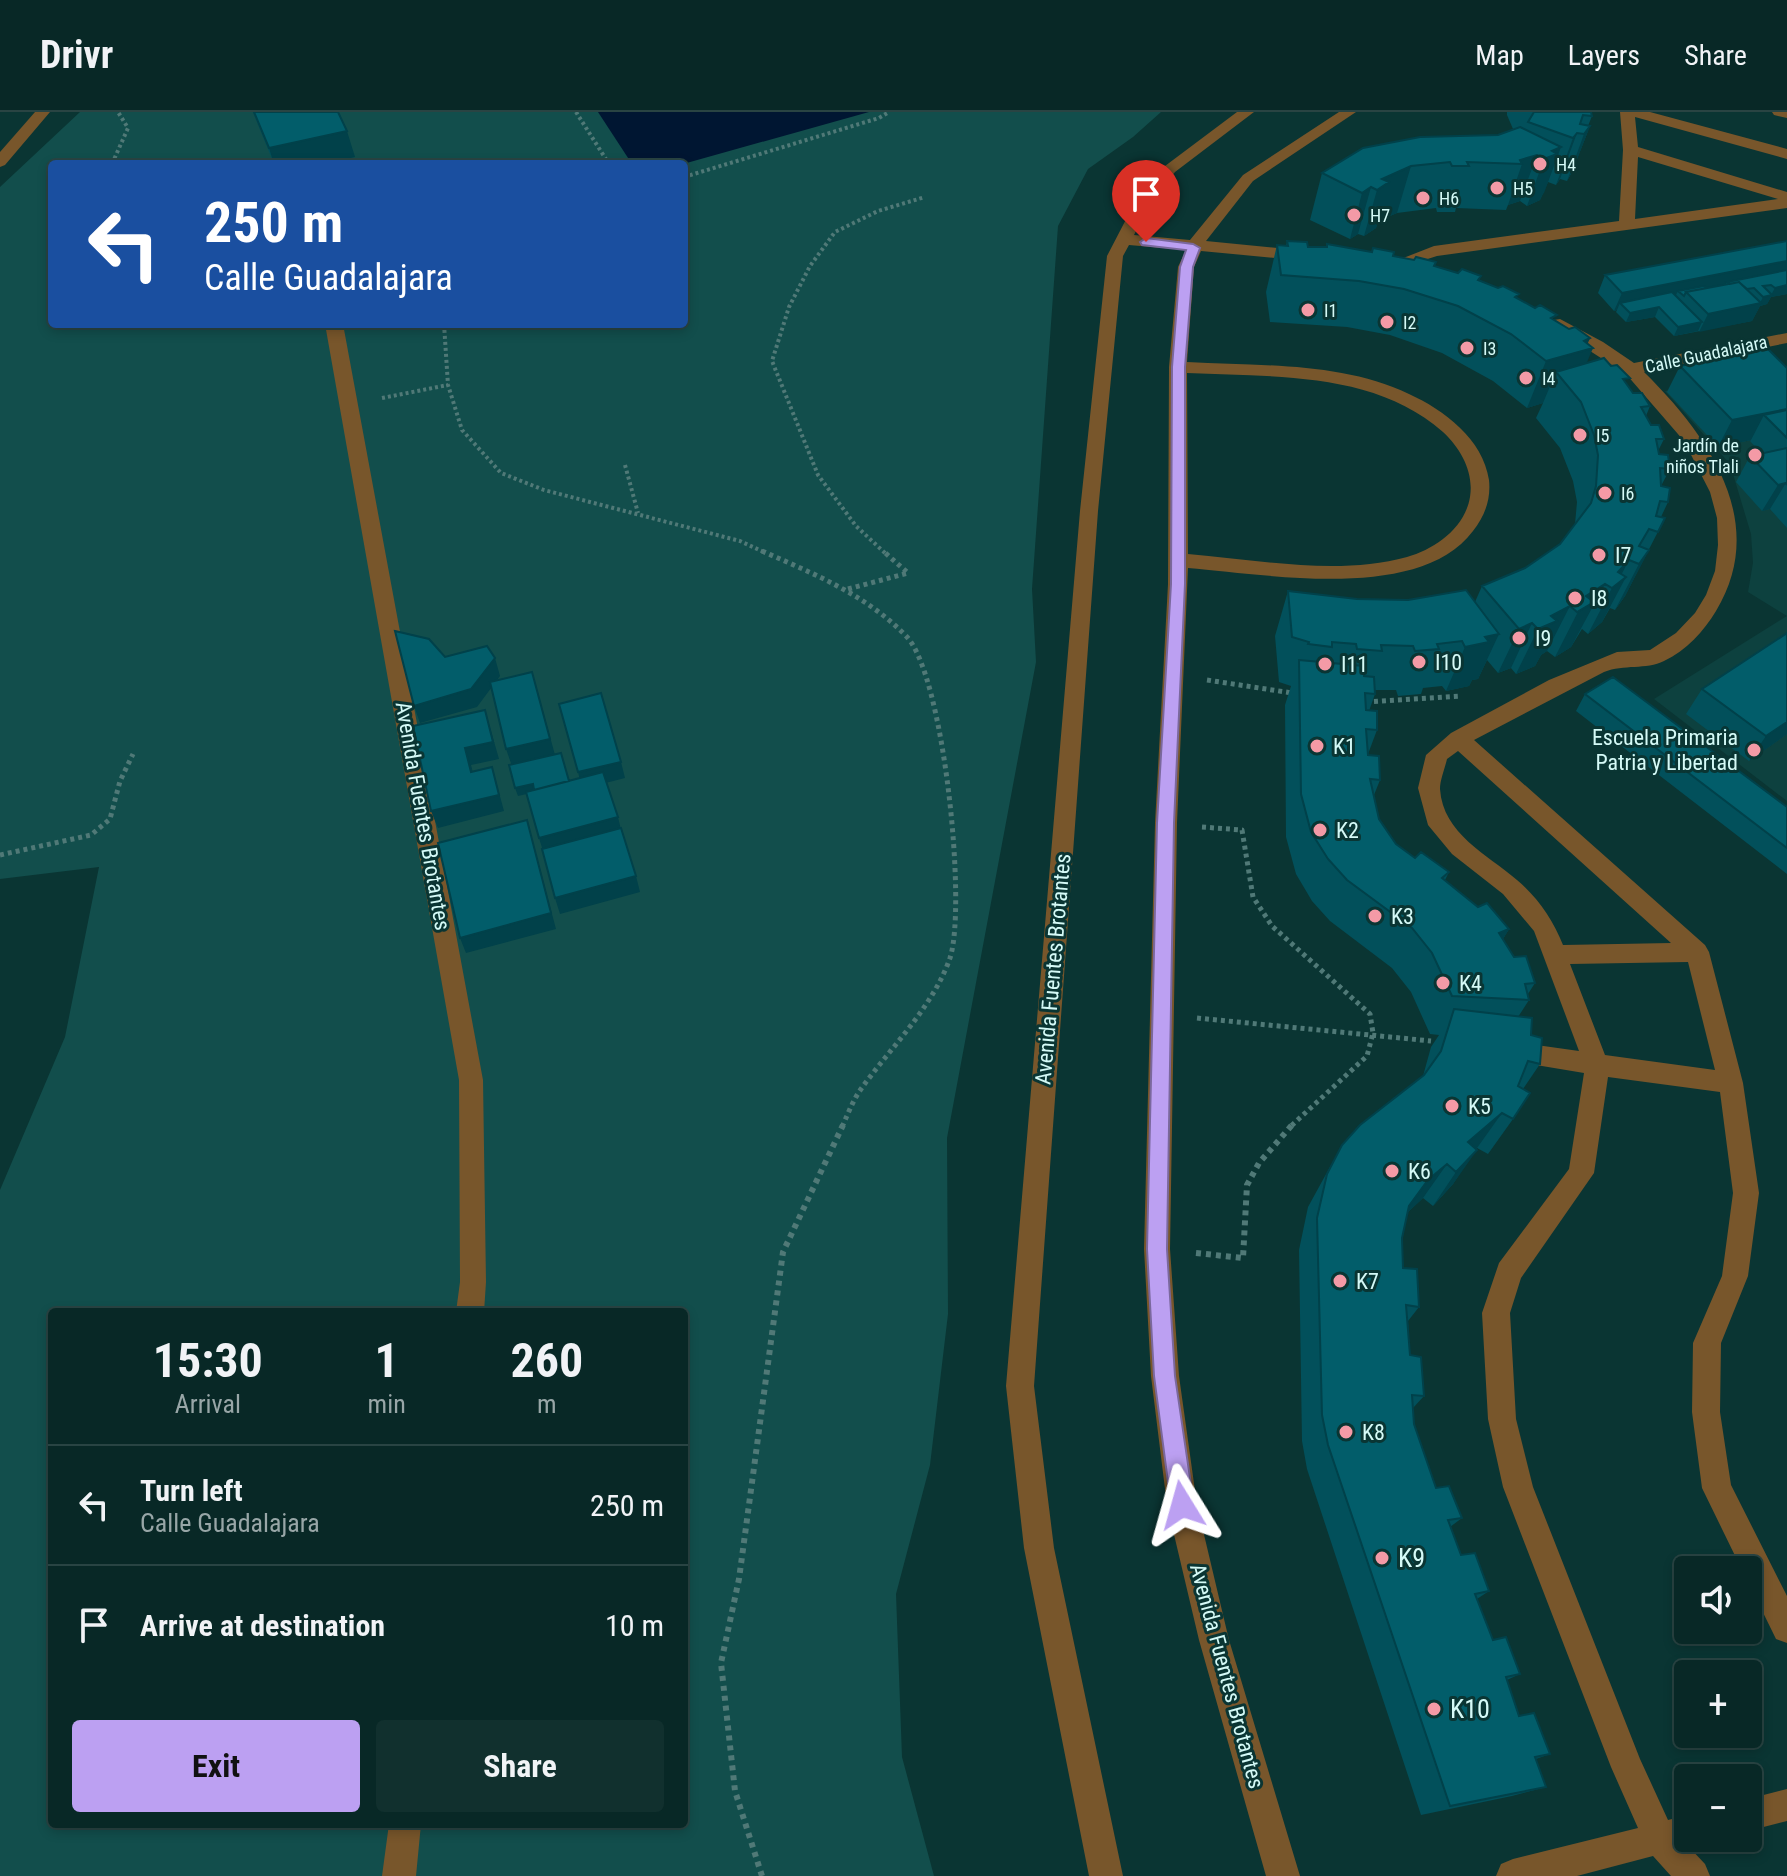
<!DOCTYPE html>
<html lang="en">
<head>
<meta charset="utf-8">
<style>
	body { margin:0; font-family:"Roboto Condensed",sans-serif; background:#11302e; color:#f1f3f6; height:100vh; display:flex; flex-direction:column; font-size:30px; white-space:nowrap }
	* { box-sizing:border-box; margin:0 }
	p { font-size:26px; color:#98a6a7 }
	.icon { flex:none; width:44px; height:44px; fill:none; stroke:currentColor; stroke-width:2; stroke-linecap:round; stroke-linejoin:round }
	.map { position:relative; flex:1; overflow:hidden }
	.panel { position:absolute; left:48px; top:1196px; width:640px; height:520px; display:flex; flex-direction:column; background:#082826; border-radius:8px; box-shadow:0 4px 12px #0003,0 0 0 2px #294443 }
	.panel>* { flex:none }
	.hud { position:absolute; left:48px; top:48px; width:640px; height:168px; border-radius:8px; box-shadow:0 4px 12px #0003,0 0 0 2px #294443; background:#1a4fa0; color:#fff; overflow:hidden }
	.controls { position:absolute; left:1674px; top:1444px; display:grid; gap:16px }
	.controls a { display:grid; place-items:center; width:88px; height:88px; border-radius:8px; background:#082826; box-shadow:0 4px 12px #0003,0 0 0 2px #294443; font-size:40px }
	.pin { position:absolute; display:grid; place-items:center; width:68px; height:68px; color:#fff; margin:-82px -34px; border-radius:50% 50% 50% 0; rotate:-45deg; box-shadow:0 0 8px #0007 }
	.pin .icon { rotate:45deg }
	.me { position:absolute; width:88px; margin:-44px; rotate:352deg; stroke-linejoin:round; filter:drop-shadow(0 0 6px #0008) }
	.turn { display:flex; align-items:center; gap:28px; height:168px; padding:0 24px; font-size:36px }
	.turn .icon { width:104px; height:104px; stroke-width:2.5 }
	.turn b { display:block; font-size:56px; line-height:68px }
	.eta { display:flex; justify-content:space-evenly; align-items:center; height:136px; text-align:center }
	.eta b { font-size:48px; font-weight:700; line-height:56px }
	.primary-button { display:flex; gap:16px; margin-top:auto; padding:16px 24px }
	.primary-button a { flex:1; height:92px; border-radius:8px; background:#bca0f2; color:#111; font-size:32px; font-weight:700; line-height:92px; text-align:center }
	.primary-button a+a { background:#11302e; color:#f1f3f6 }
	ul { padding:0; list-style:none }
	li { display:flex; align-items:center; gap:24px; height:120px; padding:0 24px; border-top:2px solid #294443 }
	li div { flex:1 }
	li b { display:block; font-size:30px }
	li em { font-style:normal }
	header { display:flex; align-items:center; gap:48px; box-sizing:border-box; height:112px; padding:0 40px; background:#082826; border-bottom:2px solid #294443 }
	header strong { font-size:38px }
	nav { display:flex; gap:44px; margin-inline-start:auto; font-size:28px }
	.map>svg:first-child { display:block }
	.built { fill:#0d413f }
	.green { fill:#124e4c; fill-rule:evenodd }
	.water { fill:#001632 }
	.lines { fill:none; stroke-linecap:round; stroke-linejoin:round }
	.path-far2 { stroke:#507977; stroke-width:4; stroke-dasharray:3 3; stroke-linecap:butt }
	.path-far1 { stroke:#507977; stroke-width:5; stroke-dasharray:4 4; stroke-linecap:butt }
	.path { stroke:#507977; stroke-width:6; stroke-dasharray:5 5; stroke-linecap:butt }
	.minor { fill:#78562b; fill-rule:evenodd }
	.wall { fill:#02505b }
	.shaded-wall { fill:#01414a }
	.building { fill:#025d6a; stroke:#01414a; stroke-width:2 }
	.route { fill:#bca0f2; stroke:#7a689d; stroke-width:2 }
	.poi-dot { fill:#f49aa6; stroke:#0a3533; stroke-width:3 }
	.labels { text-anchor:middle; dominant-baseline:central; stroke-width:6; stroke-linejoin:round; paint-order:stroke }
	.far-poi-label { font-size:18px; fill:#d5faf7; stroke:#0a3533; text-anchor:start }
	.far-street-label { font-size:18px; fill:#d5faf7; stroke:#0a3533 }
	.poi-label { font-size:22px; fill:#d5faf7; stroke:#0a3533; text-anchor:start }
	.street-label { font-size:22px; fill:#d5faf7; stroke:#0a3533 }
	.near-poi-label { font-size:26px; fill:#d5faf7; stroke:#0a3533; text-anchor:start }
</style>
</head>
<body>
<header>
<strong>Drivr</strong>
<nav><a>Map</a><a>Layers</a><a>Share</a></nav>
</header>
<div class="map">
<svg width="1787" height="1764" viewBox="0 0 1787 1764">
	<rect width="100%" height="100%" fill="#0a3533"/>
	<path class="built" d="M1787,254v435l-133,-102 133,-83 -39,-24 5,-29 -2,-29 -21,-70 -65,-73z"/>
	<path class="green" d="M80,0h1081l-28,25 -45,32 -30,57 -26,363 4,73 -89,476 1,176 -18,151 -34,129 6,163 32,119h-934v-686l65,-153 34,-170 -99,12v-692zM52,52h632v160h-632zM52,1200h632v512h-632z"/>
	<path class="water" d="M598,0h271l-186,52h-51z"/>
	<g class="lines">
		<path class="path-far2" d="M576,0l33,52
			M112,52l16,-36 -10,-16
			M684,65l195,-59 10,-6
			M444,212l4,61 14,45 39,43 43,17 196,51 26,12
			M382,286l66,-13
			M625,353l13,48
			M885,441l-29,-27 -38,-51 -46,-114 17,-54 21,-41 25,-34 43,-21 47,-14"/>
		<path class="path-far1" d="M762,439c52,23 105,44 145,86 37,40 60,269 43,321 -17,49 -59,89 -89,131 -8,11 -13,25 -19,38
			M848,477l60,-16 -25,-22
			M1207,568l85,13
			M1366,590l94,-6
			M1202,715l40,3 11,67 19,29 98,88 3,19 -6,23 -77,71
			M0,743l91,-20 19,-16 10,-38 13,-27
			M1197,906l234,23"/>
		<path class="path" d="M1196,1141l47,5 4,-73 12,-22 33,-38
			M762,1764l-27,-85 -14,-128 18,-84 44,-327 60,-127"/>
		<path class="minor" d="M35,0h15l-45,53 -5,2v-15z
			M1237,0h17l-79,60 -26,33 -15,30 56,5 53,-65 96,-63h17l-103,69 -47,60 101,10 8,5 -8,5 -106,-10 -7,16 -7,95c73,4 155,0 222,32 35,16 74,45 80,86 2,19 -4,36 -16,51 -54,72 -207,43 -285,37l-11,255 -7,426 9,127 18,129 32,135 71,236h-34l-67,-236 -32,-135 -16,-129 -7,-127 11,-426 13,-239 1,-217 9,-100 8,-17 -57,-5 -6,11 -25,255 -64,875 20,162 69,328h-34l-65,-328 -18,-162 74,-875 27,-255 27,-52 31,-38zM1187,261c86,4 188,-2 256,59 18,17 31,40 27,65 -5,31 -35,52 -63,60 -69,19 -149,3 -219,-3z
			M1620,0h30l137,37v10l-152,-42 3,30 149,45v16l-350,48 -41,13 -8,-5 46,-18 185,-25 4,-71zM1638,45l140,42 -143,20z
			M1772,0h15v6l-13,-3z
			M1560,207l43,23 31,21 153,-30v10l-143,29c64,63 126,150 72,239 -12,20 -30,40 -52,50 -18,9 -40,3 -60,11l-130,68 231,205 4,7 34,131 16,110 -11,83 -27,67 -1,69 11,73 56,111v47l-11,-4 -28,-57v-12h-6l-40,-82 -10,-76 1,-69 29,-67 11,-83 -13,-101 -112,-15 -14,96 -73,105 -11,35 6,106 17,68 107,272 28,61 20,-5v23h13l-1,5 -11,4 16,17 5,12h-39l-18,-20 -76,20h-81l5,-12 12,-5 125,-31 -27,-61 -108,-280 -15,-68 -6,-106 17,-50 70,-94 15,-96 -85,-14 -3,-7 3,-7 9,-4 71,10 -45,-120 -31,-37 -51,-40 -24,-29 -10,-37 8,-33 25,-22 98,-53 68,-28 33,-2 26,-17 19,-20 11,-18 9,-24 3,-26 -1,-27 -7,-26 -26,-51 -58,-67 -72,-46 -3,-4 3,-4zM1458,639l213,192 -108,2c-10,-25 -25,-47 -46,-65 -30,-26 -74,-46 -77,-91 0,-9 5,-21 7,-30zM1688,850l27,108 -110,-15 -35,-91z
			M325,212h18l140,756 3,202 -2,30h-28l4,-30 -1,-202z
			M1787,1677v32l-39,10v-32z
			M389,1712h32l-5,52h-34z"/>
	</g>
	<path class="wall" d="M253,0h85l17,45 -32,7h-49z
		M1507,0h84l1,4 -4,10h2l-18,46 -5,9 -7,-2 -4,6 -8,-3 -8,18 -13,6 -7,-5 -12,4 -2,5 -50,-2 -1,4h-18l-1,-4 -39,5 -19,8 -2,7 -12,8 -6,-2 -8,5 -40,-19 12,-47 176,-38 15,-6 -6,-14z
		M1287,129l21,6 85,9 41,10 46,15 38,17 37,22 33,23 -1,20 40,22 6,8 17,13 -4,10 5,9 13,14 -6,12 1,3 11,15 -9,17 7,16 -7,15 4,1 -40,78 -10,14 -5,-2 -8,14 -14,12 -6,-5 -11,18 -16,10 -8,-6 -6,4 -6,11 -19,8 -5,-6 -13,5 -11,-13 -9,19 -6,1 -3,6 -23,5 -4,-5 -19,2 -2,6 -23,2 -2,-6h-21v4l-6,17 8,19 -9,24 12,26 -6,15 5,24 17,25 19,14 34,14 -4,8 33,27 31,22 -6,10 11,18 21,26 -7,11 1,6 -11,17 13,18 9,29 -17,25 -10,30 -25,35 -11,-6 -24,36 -20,22 -10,-8 -15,14 -6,26 1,30 16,39 -11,14 2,34 14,41 -11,12 1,16 22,64 26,30 -12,9 11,28 28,36 -12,8 16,41 27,34 -13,6 12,36 31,38 -14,5 10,28 -34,9 -91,19 -114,-346 -5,-28 -3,-191 9,-43 34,-62 81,-69 8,-29 8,-12 -9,-1 -19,-42 -19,-24 -62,-47 -18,-20 -16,-27 -10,-37 -1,-132 6,-19 -12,-4 -4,-46 13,-45 69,8 118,3 7,-16 43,-18 35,-24 15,-20 2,-22 -4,-21 -13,-33 -24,-30 7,-15 -16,5 -34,-27 -51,-28 -52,-18 -43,-8 -77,-5 -4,-30 11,-47 9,1z
		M1787,129v53l-16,3 -4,7 -7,2 -8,15 -78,15 -19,-19 -29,5 -10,-10 1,-2 -3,1 -16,-18 7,-18z
		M1680,254l107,2v160l-17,-19 -8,2 -26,-29 14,-26 11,-3 -11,-12 1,-1 -33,7 -51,-55z
		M1702,577l85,45 -38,27 -63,-47z
		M1585,582l202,113v67l-211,-163z"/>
	<path class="shaded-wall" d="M1590,14l-18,46 -5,9 17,-47z
		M347,19l8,26 -32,7h-49l-5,-16z
		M1577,21l-17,46 -4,6 17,-47z
		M1561,35l-17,46 -1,1 -3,6 -13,6 17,-47 8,-8z
		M1537,43l-17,46 -12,4 14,-41 -2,-4z
		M1411,54l-14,47 -19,8 -2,7 -12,8 13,-46 5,-11z
		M1371,75l-13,47 -8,5 12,-46z
		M1787,149v16l-60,5 -4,8 -37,2 -8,-1 -4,8 -54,4 -3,7 -3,1 8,-18z
		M1787,173v9l-16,3 -4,7 -7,2 -8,15 -53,11 9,-18 52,-11 3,-6 8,-2 4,-7z
		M1659,195l-4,10 -29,5 4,-9z
		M1702,210l-4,9 -24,5 4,-9z
		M1590,226l-5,12 8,-2 -19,45 -18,-21 -13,31 -16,5 19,-47z
		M1787,297v23l-23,-17 -13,25 -33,7 14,-27z
		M1786,371l-16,26 -8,2 16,-26z
		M1649,438l-24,46 -10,14 24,-46z
		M1629,448l-13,25 10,-8 -24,45 -14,12 24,-46 6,-16z
		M1605,472l-34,63 -16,10 31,-61z
		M1570,494l-23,45 -6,4 -6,11 -19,8 22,-45 13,-13z
		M1532,511l-21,45 -13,5 21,-44z
		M1499,522l-21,45 -6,1 -3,6 -23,5 19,-44 20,-10z
		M495,546l5,18 -23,31 -57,16 -6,-17z
		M537,577l18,66 -43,11 -6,-17z
		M485,598l14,49 -28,6 6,24 -12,-41z
		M1787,610v12l-38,27 17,-25z
		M621,650l4,16 -43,11 -4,-17z
		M492,655l12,44 -66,17 -7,-17z
		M533,672l2,8 -17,4 -3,-8z
		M618,705l4,17 -78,20 -5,-16z
		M527,708l29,109 -90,24 -6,-15z
		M636,764l4,16 -80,22 -5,-16z
		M1509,817l-24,40 14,-36z
		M1502,1001l-25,35 -24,21 15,-27z
		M1477,1038l-24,34 -20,22 23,-34z
		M1447,1052l-24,34 -17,16 3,-8 19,-26z"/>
	<path class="building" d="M254,0h84l9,19 -78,17z
		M1534,0h57l1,4 -9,-1 -3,9 10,2 -6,8 -7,-1 -4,5 -45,-16z
		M1520,15l41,20 -9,4 5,3 -13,5 -7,-4 -17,5 2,4 -55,-2 2,4h-17l-2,-4 -39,4 -29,13 7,3 -12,8 -6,-3 -9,6 -40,-20 41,-25 57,-11 78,-2z
		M1287,129l20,1 1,5h19v-3l45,8 1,-4 21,4 -1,4 21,4 2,-3 20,5 -2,4 24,7 4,-4 19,7 -3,4 20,8 5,-2 16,8 -4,3 20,11 5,-3 17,10 -6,3 18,11 6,-2 15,11 -6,3 9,7 -47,13 -35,-27 -53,-28 -54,-17 -45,-8 -78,-6 -4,-30 11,1z
		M1787,129v20l-165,32 -17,-18z
		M1787,158v15l-12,3 -4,-3 -8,1 9,9 -9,2 -9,-9 -7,1 -8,-7 -9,2 -3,-2z
		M1739,170l22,21 -53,11 -22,-22z
		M1704,174l3,2 -21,4 -2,4 -6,-5z
		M1672,180l30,30 -24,5 -19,-20 -29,6 -10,-10z
		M1767,236l20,20v41l-55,11 -52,-54z
		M1604,246l7,8 6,-1 13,13 -7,1 10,14h9l8,13 -9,1 10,18h8l5,14h-8l3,15 9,1 2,14 -10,-1 1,18 9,2 -2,14 -8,-1 -4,15 9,2 -7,14 -9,-3 -10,17 10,4 -10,14 -10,-4 -11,12 8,5 -14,11 -7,-4 -19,12 8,6 -17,10 -7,-6 -19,10 6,5 -19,8 -6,-6 -13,6 -37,-43 43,-18 35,-24 31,-41 5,-17 2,-31 -4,-20 -13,-33 -25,-30z
		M1787,298v28l-23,-23z
		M1787,336v37l-1,-2 -8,2 -28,-29z
		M1466,478l33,44 -14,3 4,5 -24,5 -3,-6 -25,3 2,5 -24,2 -2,-5 -32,-1 1,6 -25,-2 -1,-5 -24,-2v5l-24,-3 1,-2 -17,-5 -4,-46 69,8 51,1z
		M395,519l34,8 16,18 42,-11 8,12 -24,31 -57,17z
		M1787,521v89l-21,14 -64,-47z
		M1299,548l65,6v10l10,1 1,17 -10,-1 1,17 11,1v19l-11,-1 2,26 11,1 1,24 -10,-1 9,40 17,25 19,14 6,-6 28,20 -7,6 36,29 9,-4 22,26 -10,4 15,24 12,-1 9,27 -10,1 4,16 -77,-4 -20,-43 -20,-25 -65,-48 -19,-21 -17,-27 -10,-38z
		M532,560l18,67 -44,10 -16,-67z
		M1613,565l174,130v41l-202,-154z
		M601,581l20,69 -43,10 -19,-68z
		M485,598l8,32 -28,6 6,24 21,-5 7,28 -68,16 -18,-85z
		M561,641l8,28 -35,9 -1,-6 -18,4 -6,-23z
		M603,660l15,45 -79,21 -13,-46z
		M527,708l24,93 -91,25 -22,-95z
		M621,716l15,48 -81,22 -13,-49z
		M1454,897l78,9 -1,17 11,3 -2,26 -12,-3 -10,25 12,7 -17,26 -11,-6 -34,29 9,8 -21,22 -9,-8 -19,16 -19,26 -7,32 1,30 14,1 2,38 -13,-2 4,50 11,2 3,39 -12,-1 2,29 22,64 13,-2 13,32 -14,2 13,35 14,-2 14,38 -14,3 18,46 13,-3 14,37 -14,3 13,39 15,-3 16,41 -15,3 11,30 -96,19 -122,-361 -6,-30 -5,-197 10,-44 15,-29 18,-20 64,-50 17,-24z"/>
	<path class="route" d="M1146,126l47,6 7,4 -7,19 -8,100v217l-11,239 -7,426 8,127 19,129 -4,8 -8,3 -7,-3 -4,-8 -17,-129 -7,-127 10,-426 14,-239 1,-217 8,-100 6,-17 -44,-5 -2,-3z"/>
	<g class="poi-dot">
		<circle cx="1540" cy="52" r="8"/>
		<circle cx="1497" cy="76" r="8"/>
		<circle cx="1423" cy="86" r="8"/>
		<circle cx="1354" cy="103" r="8"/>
		<circle cx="1308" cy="198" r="8"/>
		<circle cx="1387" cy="210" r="8"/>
		<circle cx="1467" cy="236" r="8"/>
		<circle cx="1526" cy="266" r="8"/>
		<circle cx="1580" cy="323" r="8"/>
		<circle cx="1755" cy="343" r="8"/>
		<circle cx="1605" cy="381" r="8"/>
		<circle cx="1599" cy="443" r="8"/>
		<circle cx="1575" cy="486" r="8"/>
		<circle cx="1519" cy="526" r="8"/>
		<circle cx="1419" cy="550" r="8"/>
		<circle cx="1325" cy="552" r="8"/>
		<circle cx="1317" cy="634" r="8"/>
		<circle cx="1754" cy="638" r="8"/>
		<circle cx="1320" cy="718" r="8"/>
		<circle cx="1375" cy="804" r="8"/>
		<circle cx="1443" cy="871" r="8"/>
		<circle cx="1452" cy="994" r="8"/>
		<circle cx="1392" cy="1059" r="8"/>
		<circle cx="1340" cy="1169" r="8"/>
		<circle cx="1346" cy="1320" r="8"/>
		<circle cx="1382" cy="1446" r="8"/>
		<circle cx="1434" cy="1597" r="8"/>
	</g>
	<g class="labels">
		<g class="far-poi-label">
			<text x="1556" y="52">H4</text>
			<text x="1513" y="76">H5</text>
			<text x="1439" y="86">H6</text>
			<text x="1370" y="103">H7</text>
			<text x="1324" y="198">I1</text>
			<text x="1403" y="210">I2</text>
			<text x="1483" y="236">I3</text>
			<text x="1542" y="266">I4</text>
			<text x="1596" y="323">I5</text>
			<text x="1739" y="333" text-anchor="end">Jardín de<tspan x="1739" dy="21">niños Tlali</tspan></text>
			<text x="1621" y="381">I6</text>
		</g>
		<g class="far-street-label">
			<text transform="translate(1706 242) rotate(-12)">Calle Guadalajara</text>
		</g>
		<g class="poi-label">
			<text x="1615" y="443">I7</text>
			<text x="1591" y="486">I8</text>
			<text x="1535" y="526">I9</text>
			<text x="1435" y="550">I10</text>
			<text x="1341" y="552">I11</text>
			<text x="1738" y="625" text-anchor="end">Escuela Primaria<tspan x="1738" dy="25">Patria y Libertad</tspan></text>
			<text x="1333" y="634">K1</text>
			<text x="1336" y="718">K2</text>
			<text x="1391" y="804">K3</text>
			<text x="1459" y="871">K4</text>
			<text x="1468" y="994">K5</text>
			<text x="1408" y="1059">K6</text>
			<text x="1356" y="1169">K7</text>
			<text x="1362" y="1320">K8</text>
		</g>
		<g class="street-label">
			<text transform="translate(423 704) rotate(80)">Avenida Fuentes Brotantes</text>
			<text transform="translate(1053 857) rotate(-85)">Avenida Fuentes Brotantes</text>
			<text transform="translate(1227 1564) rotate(75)">Avenida Fuentes Brotantes</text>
		</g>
		<g class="near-poi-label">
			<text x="1398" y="1446">K9</text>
			<text x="1450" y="1597">K10</text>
		</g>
	</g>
</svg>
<div class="controls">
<a><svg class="icon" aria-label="sound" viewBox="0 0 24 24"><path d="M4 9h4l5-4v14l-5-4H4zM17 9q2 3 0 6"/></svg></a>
<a>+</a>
<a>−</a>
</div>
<div class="pin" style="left:1146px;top:130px;background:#d93025"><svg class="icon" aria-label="arrive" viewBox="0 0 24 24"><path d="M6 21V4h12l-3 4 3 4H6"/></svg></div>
<svg class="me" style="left:1182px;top:1393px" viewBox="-20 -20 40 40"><path d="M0-17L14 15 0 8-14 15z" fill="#bca0f2" stroke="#fff" stroke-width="4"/></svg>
<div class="hud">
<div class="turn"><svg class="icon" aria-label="left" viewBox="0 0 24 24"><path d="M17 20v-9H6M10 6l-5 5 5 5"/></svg><div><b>250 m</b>Calle Guadalajara</div></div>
</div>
<section class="panel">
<div class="eta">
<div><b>15:30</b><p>Arrival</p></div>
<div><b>1</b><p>min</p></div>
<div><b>260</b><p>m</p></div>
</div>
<ul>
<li><svg class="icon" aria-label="left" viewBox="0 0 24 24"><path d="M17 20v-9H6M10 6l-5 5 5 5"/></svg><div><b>Turn left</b><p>Calle Guadalajara</p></div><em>250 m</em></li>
<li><svg class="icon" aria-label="arrive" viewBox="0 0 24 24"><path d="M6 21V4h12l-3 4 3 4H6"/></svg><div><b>Arrive at destination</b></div><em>10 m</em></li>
</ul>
<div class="primary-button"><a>Exit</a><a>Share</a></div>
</section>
</div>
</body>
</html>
